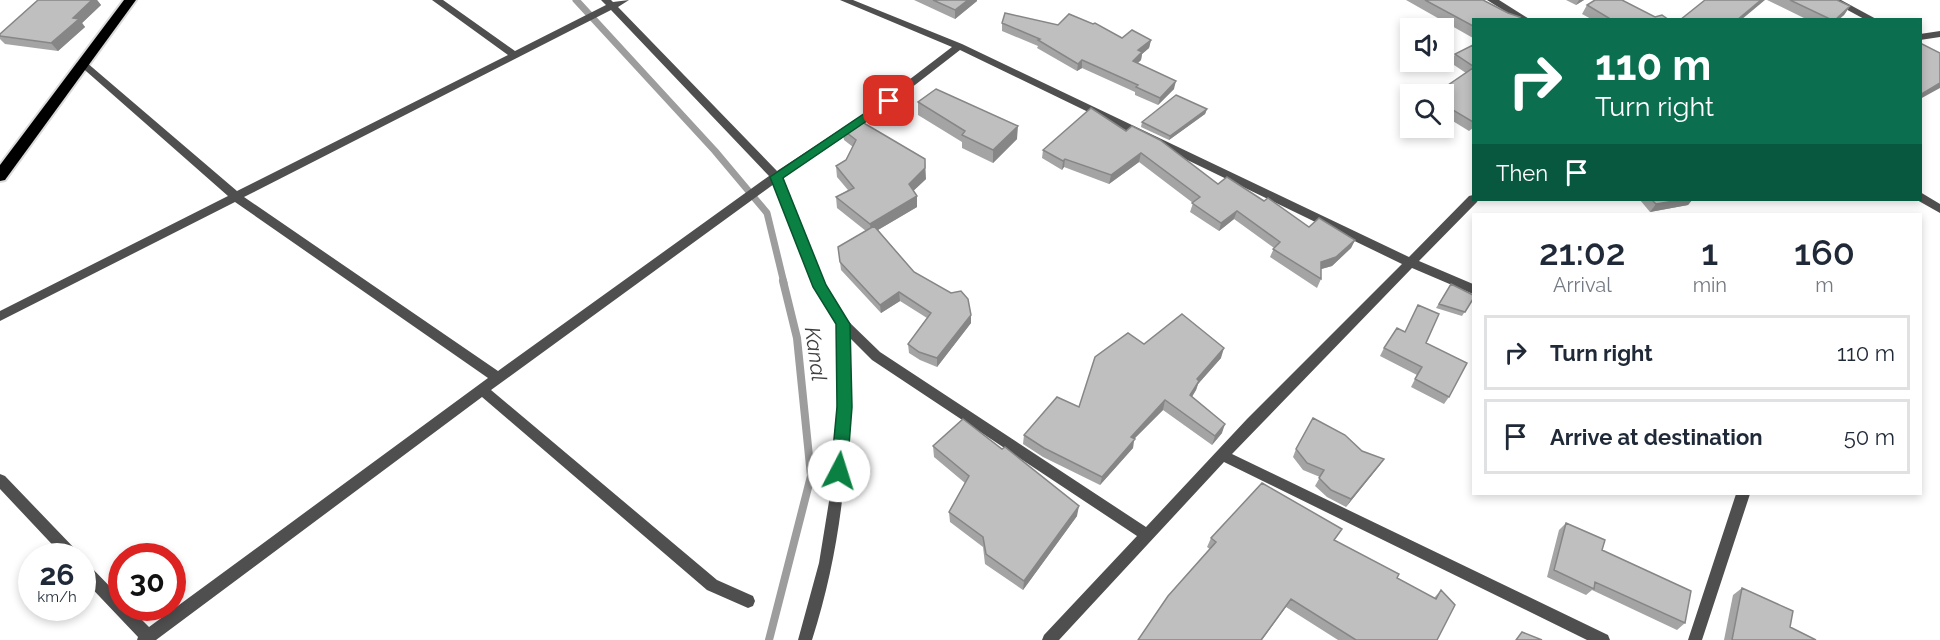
<!DOCTYPE html>
<html lang="en">
<head>
<meta charset="utf-8">
<style>
	body { margin:0; font-family:Raleway,sans-serif; background:#f6f6f7; color:#1f2937; height:100vh; display:flex; flex-direction:column; font-size:22px; white-space:nowrap }
	* { box-sizing:border-box; margin:0 }
	p { font-size:20px; color:#747a83 }
	.icon { flex:none; width:33px; height:33px; fill:none; stroke:currentColor; stroke-width:2; stroke-linecap:round; stroke-linejoin:round }
	.map { position:relative; flex:1; overflow:hidden }
	.side { position:absolute; left:1472px; top:213px; width:450px; height:282px; display:flex; flex-direction:column; background:#fff; border-radius:0px; box-shadow:0 3px 9px #0003 }
	.side>* { flex:none }
	.guide { position:absolute; left:1472px; top:18px; width:450px; height:183px; border-radius:0px; box-shadow:0 3px 9px #0003; background:#0b6e4f; color:#fff; overflow:hidden }
	.controls { position:absolute; left:1400px; top:18px; display:grid; gap:12px }
	.controls a { display:grid; place-items:center; width:54px; height:54px; border-radius:0px; background:#fff; box-shadow:0 3px 9px #0003; font-size:30px }
	.speed { position:absolute; left:18px; top:543px; display:flex; gap:12px; font-size:30px; font-weight:700; text-align:center }
	.speed>* { display:grid; place-content:center; width:78px; height:78px; border-radius:50%; background:#fff; box-shadow:0 3px 9px #0003; line-height:1 }
	.speed small { font-size:15px; font-weight:400 }
	.speed .limit { border:9px solid #d22; background:#fff; color:#111 }
	.pin { position:absolute; display:grid; place-items:center; width:51px; height:51px; color:#fff; margin:-26px; border-radius:12px; box-shadow:0 3px 9px #0006 }
	.me { position:absolute; width:66px; margin:-33px; rotate:5deg; stroke-linejoin:round; filter:drop-shadow(0 0 4px #0008) }
	.turn { display:flex; align-items:center; gap:21px; height:126px; padding:0 24px; font-size:27px }
	.turn .icon { width:78px; height:78px; stroke-width:2.5 }
	.turn b { display:block; font-size:42px; line-height:51px }
	.then { display:flex; align-items:center; height:57px; padding:0 24px; background:#0003; gap:12px; font-size:22px }
	.eta { display:flex; justify-content:space-evenly; align-items:center; height:102px; text-align:center }
	.eta b { font-size:36px; font-weight:600; line-height:42px }
	ul { padding:0; list-style:none }
	li { display:flex; align-items:center; gap:18px; height:75px; margin:0 12px 9px; padding:0 12px; border:3px solid #e0e1e3; border-radius:0px }
	li div { flex:1 }
	li b { display:block; font-size:22px }
	li em { font-style:normal }
	.map>svg:first-child { display:block }
	.lines { fill:none; stroke-linecap:round; stroke-linejoin:round }
	.stream-far1 { stroke:#9d9d9d; stroke-width:7 }
	.stream { stroke:#9d9d9d; stroke-width:8 }
	.trunk-casing { stroke:#dbdbdb; stroke-width:4 }
	.minor { fill:#4f4f4f; fill-rule:evenodd }
	.trunk { fill:#000; fill-rule:evenodd }
	.wall { fill:#a4a4a4 }
	.shaded-wall { fill:#868686 }
	.building { fill:#bfbfbf; stroke:#868686; stroke-width:1.5 }
	.route { fill:#0b8043; stroke:#07532c; stroke-width:1.5 }
	.labels { text-anchor:middle; dominant-baseline:central; stroke-width:4.5; stroke-linejoin:round; paint-order:stroke }
	.water-label { font-size:21px; font-style:italic; fill:#3e3e3e; stroke:#fff }
</style>
</head>
<body>
<div class="map">
<svg width="1940" height="640" viewBox="0 0 1940 640">
	<rect width="100%" height="100%" fill="#fff"/>
	<g class="lines">
		<path class="stream-far1" d="M576,0l139,151 52,62 17,70"/>
		<path class="stream" d="M769,640l42,-164 -14,-138 -14,-57"/>
		<defs>
			<path id="trunk" d="M124,0h12l-131,180 -5,1v-16z"/>
		</defs>
		<use href="#trunk" class="trunk-casing"/>
		<path class="minor" d="M432,0h11l72,51 91,-46 -5,-5h10l2,2 16,-2 -11,7 159,164 90,-59 85,-65 -112,-47h13l109,44 447,213 60,-61 4,-1v5h5l-1,2 -58,59 54,23v10l-61,-26 -180,186 376,181 2,5h-23l-363,-178 -165,178h-17l2,-5 93,-99 -265,-176 -23,-23c2,105 -5,203 -37,303h-14l21,-77 13,-80 5,-81v-78l-23,-37 -40,-103 -283,206 226,190 36,16 2,5 -2,5 -5,2 -41,-18 -225,-193 -326,243h-19l1,-3 -56,-59v-16l5,1 35,36v9h8l19,19 339,-249 -253,-176 -235,119v-10l228,-115 -150,-132 5,-3 3,1 151,129 271,-136zM611,10l158,166 -271,195 -254,-174zM960,50l442,214 -155,155 -101,108 -266,-175 -33,-32 -22,-34 -43,-108 93,-62z
			M1487,0h12l32,20h-12z
			M1829,0h12l37,20h-12z
			M1940,31v6l-20,3v-6z
			M1920,192l20,12v9l-23,-13h3z
			M0,474l5,2 72,75 2,5h-16l-63,-67z
			M1736,494h14l-48,146h-14z"/>
		<use href="#trunk" class="trunk"/>
	</g>
	<path class="wall" d="M38,0h59l4,5 -19,18 3,4 -27,24 -53,-7 -5,-5v-5z
		M914,0h63v1l-22,18z
		M1406,0h77l-10,20v18z
		M1566,0h18l-8,5z
		M1767,0h70l13,6 -6,9 -6,5h-30z
		M1587,5l68,12 14,3h-76l-11,-6z
		M1002,23l56,2 64,13 29,2 -2,8 -7,6 -1,6 -4,3 37,26 -16,16 -23,-10v-3l-53,-24 -5,3 -40,-23 1,-2 -36,-15z
		M1473,45v83l-4,3 -26,-16v-21l23,-21 -15,-10 4,-9z
		M918,102l99,37 -24,24 -31,-15v-6l-44,-27z
		M1207,109l-2,5 -36,26 -28,-13 1,-5z
		M842,129l84,50 -13,12 4,5v11l-39,23 36,42 57,51 -34,44 -17,-7 -11,-7 -1,-9 19,-26 -27,-17 -19,12 -40,-43 -1,-8 26,-31 -29,-23 -1,-11 12,-7 -11,-13 -1,-11 10,-6 7,-13 -9,-7z
		M1126,131l92,53 46,17 45,26 46,13 -4,8 -19,18 -11,3v10l-4,9 -47,-31 4,-9 -40,-29 -15,12 -29,-19 3,-9 -54,-41 -30,22 -45,-17 -2,3 -20,-12 1,-8z
		M1640,200h52l-4,5 -38,7z
		M1451,284l22,15 -11,17 -26,-8z
		M1426,343l23,54 -5,7 -33,-17 6,-12 -37,-19 4,-8z
		M1144,344l77,14 -23,26 -2,6 -4,7 30,36 -10,12 -49,-35 -29,29 -1,9 -33,37 -57,-28 -20,-13 1,-9 55,-28z
		M933,446l144,70 -54,74 -38,-26 -2,-17 -33,-25 -1,-10 16,-29 -31,-26z
		M1296,449l88,10 -5,7 -33,41 -19,-10 -12,-11 5,-9 -17,-7 -10,-13z
		M1566,523l36,27 83,73 -8,7 -85,-40 -6,5 -39,-18 12,-47z
		M1211,538l124,2 62,38 37,20 7,-8 -4,50h-99l-52,-33 -79,-60z
		M1742,588l48,39 26,13h-92l9,-45z"/>
	<path class="shaded-wall" d="M92,0h5l4,5 -19,18 3,4 -27,24 -7,-8 22,-25z
		M968,0h9v1l-22,18v-9z
		M1579,0h5l-8,5z
		M1761,0h4l-24,20h-4z
		M1850,6l-6,9 -6,5h-3z
		M1151,40l-2,8 -7,6 -1,6 -9,9 1,-8 5,-11z
		M1082,60v8l-5,3 1,-7z
		M1176,81l-2,8 -16,16 2,-7z
		M1940,83v5l-20,11v-4z
		M1207,109l-2,5 -36,26 1,-4z
		M1018,126l-1,13 -24,24v-13z
		M1141,153l-2,9 -30,22 2,-9z
		M925,159l1,20 -17,16v-11z
		M1065,159l-1,8 -2,3 1,-9z
		M917,196v11l-46,27 -1,-10z
		M1680,200h12l-4,5 -38,7 6,-8z
		M1237,211l-3,8 -15,12 2,-8z
		M1355,240l-4,8 -19,18 -14,4 3,-8z
		M899,292l1,9 -19,12 -1,-8z
		M971,315v8l-34,44v-9z
		M1224,348l-3,10 -23,26 -2,6 -9,14 3,-9 7,-16z
		M1165,400l-2,10 -29,29 -1,9 -33,37 2,-8 29,-40z
		M1225,424l-3,9 -10,12 3,-9z
		M1384,459l-5,7 -33,41 5,-8z
		M1079,506l-2,10 -54,74 1,-9z
		M1291,599l-5,8 -24,33h-1z"/>
	<path class="building" d="M38,0h54l-19,18 6,1 -28,24 -51,-7v-2z
		M933,0h35l-13,10z
		M1425,0h58l25,13 12,4 -4,3h-43v6z
		M1595,0h27l33,17 7,-2 7,5h-57l-25,-15z
		M1705,0h56l-24,20h-57z
		M1790,0h47l13,6 -15,14h-3z
		M1005,13l53,12 11,-11 24,10 2,-1 27,15 10,-8 19,10 -13,10 4,2 -9,9 43,20 -16,17 -24,-11 2,-2 -56,-25 -4,4 -40,-24 2,-1 -38,-16z
		M1920,43l20,10v30l-20,12z
		M1473,45v21l-18,-12z
		M1473,68v54l-27,-16 4,-3 -7,4v-13h-8z
		M936,89l82,37 -25,24 -31,-15 3,-4 -47,-29z
		M1176,95l31,14 -37,27 -28,-14z
		M1091,108l35,23 6,-5 28,14 58,44 9,-7 37,24 4,-3 41,29 10,-9 36,22 -19,17 -15,5v17l-48,-30 7,-7 -43,-31 -16,12 -29,-20 8,-6 -59,-44 -30,22 -46,-16 -2,2 -20,-11z
		M857,119l68,40v9l-16,16 8,12 -47,28 -34,-27 18,-9 -18,-22 10,-6 10,-20 -14,-11z
		M1652,200h28l-24,4z
		M874,226l40,46 37,21 10,-2 7,8 3,16 -34,43 -18,-6 -11,-8 23,-31 -32,-21 -19,13 -40,-43 -2,-15z
		M1451,284l22,11v4l-8,13 -26,-8z
		M1418,305l21,9 -13,29 41,20 -18,34 -34,-18 7,-12 -38,-19 13,-20 8,4z
		M1182,314l42,34 -27,31 2,2 -9,14 35,29 -10,12 -50,-36 -34,37 4,2 -33,38 -58,-29 -20,-13 33,-38 22,10 16,-50 33,-24 16,11z
		M1313,418l32,17 17,16 22,8 -33,40 -20,-9 -12,-12 5,-8 -17,-7 -11,-14z
		M963,419l39,30 3,-2 74,59 -55,75 -38,-27 -3,-17 -34,-25 20,-36 -36,-30z
		M1262,483l80,46 -8,11 65,34 -2,4 39,21 5,-9 14,15 -18,35h-81l-65,-41 -30,41h-123l30,-44 48,-54 -5,-4z
		M1566,523l39,17 -3,10 89,41 -6,32 -90,-41 -1,7 -40,-19z
		M1742,588l51,23 -3,16 26,13h-84z
		M1522,632l20,8h-26z"/>
	<path class="route" d="M889,97l5,4 -1,2 -110,75 43,107 24,39 2,83 -5,64 -3,5 -5,2 -5,-2 -3,-5 6,-64 -1,-83 -23,-37 -43,-110z"/>
	<g class="labels">
		<g class="water-label">
			<text transform="translate(816 354) rotate(82)">Kanal</text>
		</g>
	</g>
</svg>
<div class="controls">
<a><svg class="icon" aria-label="sound" viewBox="0 0 24 24"><path d="M4 9h4l5-4v14l-5-4H4zM17 9q2 3 0 6"/></svg></a>
<a><svg class="icon" aria-label="search" viewBox="0 0 24 24"><circle cx="10" cy="10" r="6"/><path d="M15 15l6 6"/></svg></a>
</div>
<div class="speed"><div>26<small>km/h</small></div><div class="limit">30</div></div>
<div class="pin" style="left:889px;top:101px;background:#d93025"><svg class="icon" aria-label="arrive" viewBox="0 0 24 24"><path d="M6 21V4h12l-3 4 3 4H6"/></svg></div>
<svg class="me" style="left:839px;top:471px" viewBox="-20 -20 40 40"><circle r="19" fill="#fff"/><path d="M0-13L10 11 0 6-10 11z" fill="#0b8043"/></svg>
<div class="guide">
<div class="turn"><svg class="icon" aria-label="right" viewBox="0 0 24 24"><path d="M7 20v-9h11M14 6l5 5-5 5"/></svg><div><b>110 m</b>Turn right</div></div>
<div class="then">Then<svg class="icon" aria-label="arrive" viewBox="0 0 24 24"><path d="M6 21V4h12l-3 4 3 4H6"/></svg></div>
</div>
<section class="side">
<div class="eta">
<div><b>21:02</b><p>Arrival</p></div>
<div><b>1</b><p>min</p></div>
<div><b>160</b><p>m</p></div>
</div>
<ul>
<li><svg class="icon" aria-label="right" viewBox="0 0 24 24"><path d="M7 20v-9h11M14 6l5 5-5 5"/></svg><div><b>Turn right</b></div><em>110 m</em></li>
<li><svg class="icon" aria-label="arrive" viewBox="0 0 24 24"><path d="M6 21V4h12l-3 4 3 4H6"/></svg><div><b>Arrive at destination</b></div><em>50 m</em></li>
</ul>
</section>
</div>
</body>
</html>
